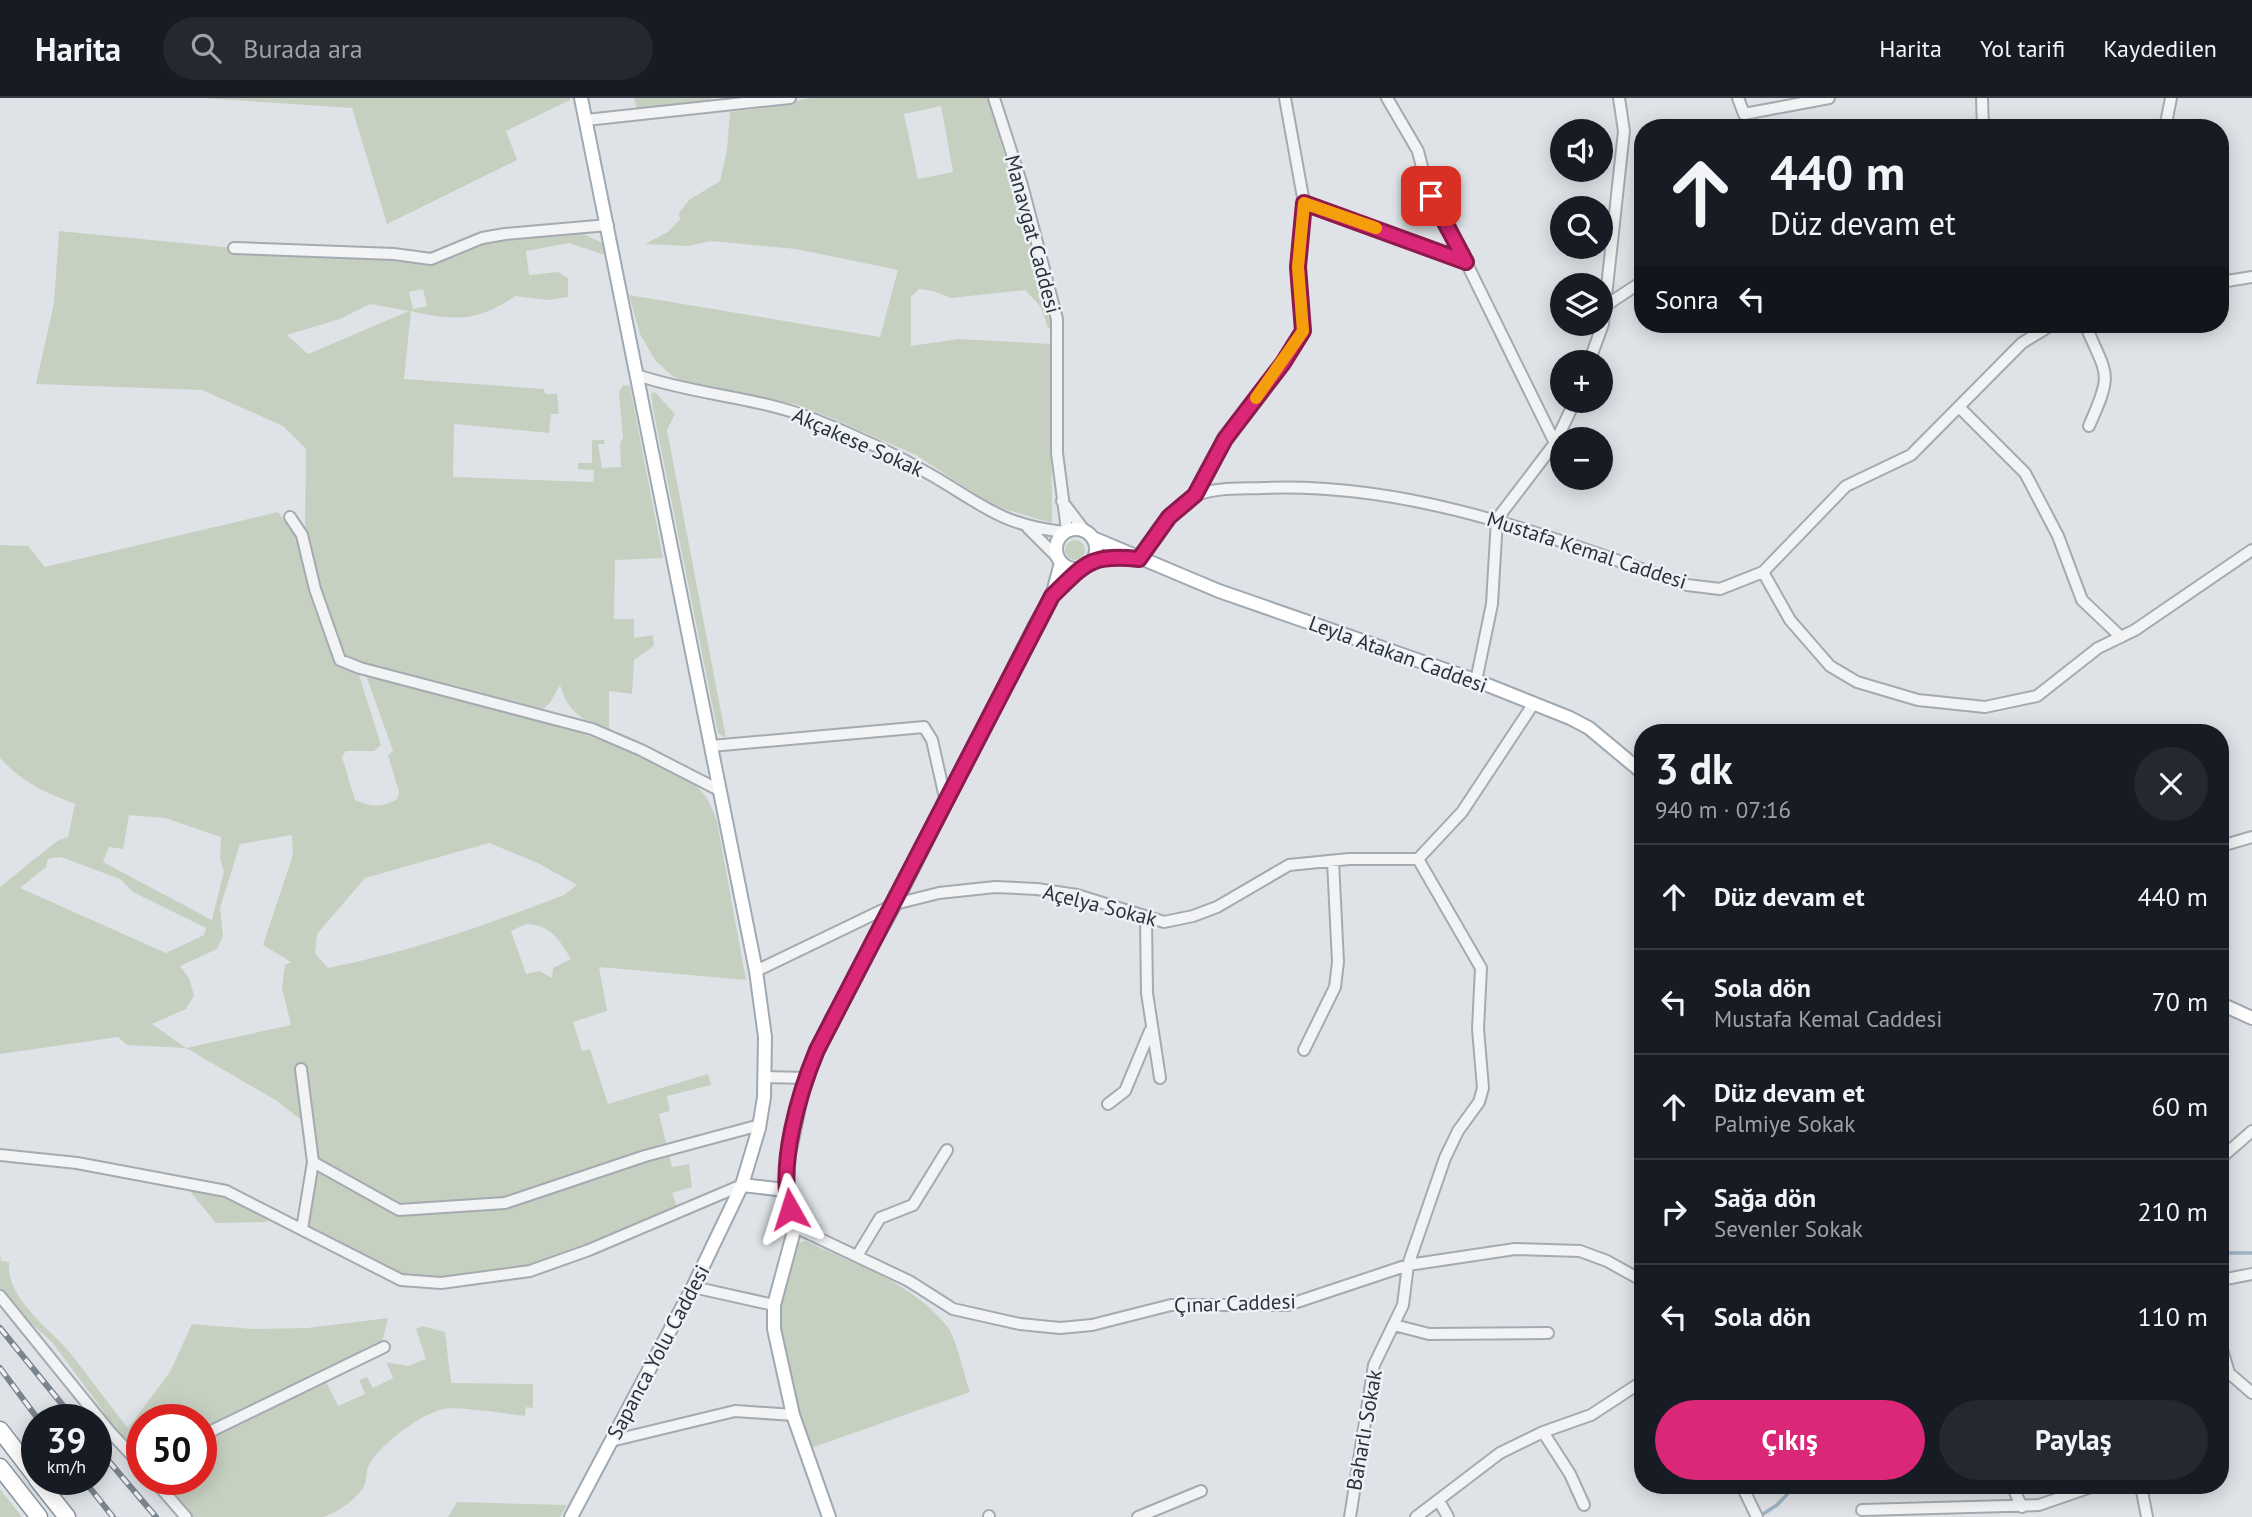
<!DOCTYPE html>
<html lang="tr">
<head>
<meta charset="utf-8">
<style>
	body { margin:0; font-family:"PT Sans",sans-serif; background:#242831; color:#f1f3f6; height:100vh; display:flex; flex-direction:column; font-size:26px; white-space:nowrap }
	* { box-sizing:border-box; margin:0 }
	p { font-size:23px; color:#9ea1a6 }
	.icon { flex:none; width:38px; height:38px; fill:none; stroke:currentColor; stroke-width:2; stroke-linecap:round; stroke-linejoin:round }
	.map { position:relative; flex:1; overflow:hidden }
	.sheet { position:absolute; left:1634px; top:626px; width:595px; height:770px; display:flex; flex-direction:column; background:#171b24; border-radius:28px; box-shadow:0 4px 18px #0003 }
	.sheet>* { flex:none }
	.top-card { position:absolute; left:1634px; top:21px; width:595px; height:214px; border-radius:28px; box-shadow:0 4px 18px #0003; background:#171b24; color:#f1f3f6; overflow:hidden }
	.buttons { position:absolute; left:1550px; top:21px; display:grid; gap:14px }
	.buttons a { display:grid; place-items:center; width:63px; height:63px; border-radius:50%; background:#171b24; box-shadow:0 4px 18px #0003; font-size:35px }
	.speed { position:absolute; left:21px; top:1306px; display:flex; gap:14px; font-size:35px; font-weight:700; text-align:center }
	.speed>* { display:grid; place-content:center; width:91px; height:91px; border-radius:50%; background:#171b24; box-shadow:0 4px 18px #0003; line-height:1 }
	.speed small { font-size:18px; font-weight:400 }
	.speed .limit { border:10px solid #d22; background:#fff; color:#111 }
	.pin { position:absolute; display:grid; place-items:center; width:60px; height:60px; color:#fff; margin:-30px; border-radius:14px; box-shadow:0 4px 10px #0006 }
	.me { position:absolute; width:77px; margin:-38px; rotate:354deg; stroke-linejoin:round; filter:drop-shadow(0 0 5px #0008) }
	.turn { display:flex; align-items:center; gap:24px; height:147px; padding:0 21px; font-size:32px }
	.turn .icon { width:91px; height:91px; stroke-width:2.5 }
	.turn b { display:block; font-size:49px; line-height:60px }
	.then { display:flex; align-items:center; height:66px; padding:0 21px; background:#0003; gap:14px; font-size:26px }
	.round { display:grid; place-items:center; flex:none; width:74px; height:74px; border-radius:37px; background:#242831 }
	.overview { display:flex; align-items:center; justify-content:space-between; height:119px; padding:0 21px }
	h1 { font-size:42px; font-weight:700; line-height:52px }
	.primary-button { display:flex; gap:14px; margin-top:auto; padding:14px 21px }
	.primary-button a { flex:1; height:80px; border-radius:42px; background:#db2777; color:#fff; font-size:28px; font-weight:700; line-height:80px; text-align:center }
	.primary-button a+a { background:#242831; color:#f1f3f6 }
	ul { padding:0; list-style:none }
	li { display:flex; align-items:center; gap:21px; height:105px; padding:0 21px; border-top:2px solid #363941 }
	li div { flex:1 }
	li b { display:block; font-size:26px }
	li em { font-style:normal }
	header { display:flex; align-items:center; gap:42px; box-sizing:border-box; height:98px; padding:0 35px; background:#171b24; border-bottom:2px solid #363941 }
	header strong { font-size:33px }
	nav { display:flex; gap:38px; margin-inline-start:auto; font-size:24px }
	.search { width:490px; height:63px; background:#242831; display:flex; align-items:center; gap:18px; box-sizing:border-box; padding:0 24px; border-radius:38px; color:#9ea1a6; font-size:26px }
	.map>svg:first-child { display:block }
	.green { fill:#c6d0c1; fill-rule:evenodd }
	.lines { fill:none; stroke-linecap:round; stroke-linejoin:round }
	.stream { stroke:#9db4c4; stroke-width:3.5 }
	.minor-casing { stroke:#a5aab0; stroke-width:14 }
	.major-casing { stroke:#9fa9b1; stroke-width:16 }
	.highway-casing { stroke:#87929c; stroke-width:19 }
	.minor { stroke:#f1f3f5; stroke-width:10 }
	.major { stroke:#fff; stroke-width:12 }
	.highway { stroke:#fff; stroke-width:16 }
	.rail-casing { stroke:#7a848f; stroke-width:6 }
	.rail { stroke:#eef1f5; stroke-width:3.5; stroke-dasharray:10; stroke-linecap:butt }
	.route-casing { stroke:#8e194d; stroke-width:18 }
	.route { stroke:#db2777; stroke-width:12 }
	.slow { stroke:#f59e0b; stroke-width:12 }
	.labels { text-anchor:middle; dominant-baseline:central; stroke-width:5; stroke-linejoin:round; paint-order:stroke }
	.street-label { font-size:21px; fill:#29323c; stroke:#eef1f5 }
</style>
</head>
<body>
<header>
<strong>Harita</strong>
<div class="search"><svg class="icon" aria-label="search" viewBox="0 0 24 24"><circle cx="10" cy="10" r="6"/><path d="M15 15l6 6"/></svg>Burada ara</div>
<nav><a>Harita</a><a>Yol tarifi</a><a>Kaydedilen</a></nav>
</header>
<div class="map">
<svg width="2252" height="1419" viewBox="0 0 2252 1419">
	<rect width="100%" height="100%" fill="#dfe3e7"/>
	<path class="green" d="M202,0h368v2l-64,31 11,29 -130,64 -35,-116z
		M634,0h77v5l-74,7z
		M810,0h177l53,174 12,56h-4l-7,-21 -16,-17 -74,8 -18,-7 -14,-2 -8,8v49l47,-7 93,5 1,179 -58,-17 -78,-51 -87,-38 -31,-12 -108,-21 -18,-8 -17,-16 -15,-26 -11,-39 251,42 18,-67 -102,-21 -85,-8 -23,5 -43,-2 23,-12 12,-13 -1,-6 10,-13 31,-19 7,-31 3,-38 35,-4zM941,8l12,66 -35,7 -14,-65z
		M59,133l175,17 1,5 131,5 61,6 59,-23 75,-9 22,2 20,9 2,12 -36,-12 -43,8 3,24 29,-3 10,6v19l-20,3 -33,-4c-37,26 -61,25 -104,15l-7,68 140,10 1,5h12l2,20h-8l-2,19 -95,-9 -1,53 140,5 1,-12 -16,-1v-6h14v-23h12l1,4h-7l4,24 19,-1 -1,-24 3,-6 -4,-45 4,-7 7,1 33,172 -48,2 -1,59h20v19l19,-3 1,11 -20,14 -2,34 -23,-3v40c-26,-11 -41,-18 -49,-46l-10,18 -7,6 -189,-47 -11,-6 -22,-64 -16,-61 1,-82 -23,-23 -81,-36 -166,-6 18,-81zM423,191l4,17 -14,3 -4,-17zM370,206l39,7 -101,43 -21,-19 53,-16z
		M655,294l20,22 -8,16 59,308 -8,-5 -65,-324 -2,-16z
		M278,414l17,24 40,124 23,12 23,73 -7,6h-28l-4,6 13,43c15,7 28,8 42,-1l2,-7 -11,-37 5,-4 -27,-76c90,23 183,42 268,79 23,10 47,18 65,35 10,9 14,21 18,33l29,158 -147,-13 8,44 -34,11 9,29 8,-2 18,55 100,-30 3,11 -44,11 3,15 -11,3 13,53 17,-3 3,23 -20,6 7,19 -105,44 -84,22 -89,2 -99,-51 11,-67 -4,-36 -32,-25 -91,-53 -59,-3 -9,-8 -118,17v-167l57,-46 11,-4 7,-33c-32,-13 -51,-20 -75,-46v-213l28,1 17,21zM129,717l36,3 56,19 -1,22 4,12 -12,49 -109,-58 6,-15 14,2zM292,737l1,20 -30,90 28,17 -6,3 -3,23 9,37 -105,23 -34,-24 34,-15 8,-14 -5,-17 -9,-12 37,-17 6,-13 -3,-28 20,-64zM489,745l49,20 39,22 -13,10c-78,30 -154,57 -236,73l-13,-15 2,-19 48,-56zM61,759l59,22 13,13 73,36 -2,7 -38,18 -146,-65 26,-21 2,-8zM526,826c25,1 33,15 45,35l-18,9 -1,10 -13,-7 -13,3 -15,-43z
		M1065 452a10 10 0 1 1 20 0a10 10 0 1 1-20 0Z
		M188,1091l47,10 36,17 -5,6 -50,1z
		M805,1143c50,23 106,41 142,85 10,13 17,50 23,66l-159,56 -18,-58 -11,-54v-35l11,-49 3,-8z
		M0,1153l1,10 8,1c-3,40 45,68 66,97 18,23 35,47 53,69l42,-56 22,-48 61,5 54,-1 81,-10 -6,24 -181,88v-11h-59v40l-38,-41v-6l-52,-70 -29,-26 -23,-28z
		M422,1228l23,6 6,51 82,1v24l-7,-1 -1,9c-16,-2 -69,-10 -81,-7 -22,4 -62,34 -74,54 -4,6 -3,14 -5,21 -7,15 -27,28 -42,33h-132l-33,-38h43v-37l125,-60 12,24 27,-12 -6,-14 8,-3 6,11 20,-10 -7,-16 22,4 18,-7 -10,-30z
		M0,1391l22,28h-22z
		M457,1404l110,3 -7,12h-112z"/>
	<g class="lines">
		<path class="stream" d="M2221,1155h31
			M1760,1418l17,-11 18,-19"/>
		<defs>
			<path id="minor" d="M994,0l28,87 35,134v134l10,77
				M1387,0l31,53 9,36 39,75
				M1738,0l6,16 85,-16
				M1982,0l1,30
				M586,22l204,-22
				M2165,30l6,-30
				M1304,105l162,59 89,181
				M234,150l160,6 37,5 51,-21 23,-4 103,-9
				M2221,184l31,-5
				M1605,208l38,-25
				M2085,226c22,53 29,46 4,102
				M1589,264l14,-38 21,-193 -5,-33
				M637,277c58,20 121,22 176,44 41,16 82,35 120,57 51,30 69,49 131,56
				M1959,309l66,66 33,63 24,64 39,37
				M1195,397l30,-56 58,-76 20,-32 -5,-64 6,-64 -19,-105
				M1062,403l22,29
				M290,419l12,18 13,54 25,71 20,8 232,61 49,21 78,40
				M1028,430l29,29
				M1138,461c14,-21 32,-52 57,-63 18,-9 48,-7 68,-8 150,-6 286,49 424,97l33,4 43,-17 83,-86 65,-31 111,-112 31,-19
				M1763,474l27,48 40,46 27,16 61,18 67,7 52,-11 61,-48 37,-18 117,-80
				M1476,583l16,-77 5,-85 58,-76 20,-42
				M711,648l213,-19 8,13 14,62
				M2221,748l31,-9
				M1418,761l44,-47 72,-109
				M1146,820l1,75 13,85
				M756,873l139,-67 44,-11 56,-6 42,2 40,6 87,27 29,-6 24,-9 72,-42 60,-6h69
				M1304,952l31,-63 3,-25 -5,-101
				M301,971l12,93
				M765,979l41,1
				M1108,1006l17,-13 25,-60
				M0,1057l77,8 149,28 175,89 40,3 89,-12 59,-21 153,-65
				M2221,1060l31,-27
				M795,1129l114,54 44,28 67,15 40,4 32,-3 79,-20h117l120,-40 107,-16 65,2 27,10 36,20
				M302,1131l11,-67 86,48 106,-7 140,-47 115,-31
				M857,1158l23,-38 33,-13 34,-55
				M2221,1182l31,-6
				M693,1189l81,18
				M0,1198l110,136 32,34
				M1394,1227l35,9 119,-1
				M2221,1248l8,27 23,20
				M1543,1334l27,42 14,31
				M201,1338l183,-89
				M611,1343l124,-30 58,4
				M153,1381l33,38
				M1742,1388l15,31
				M2012,1388l10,21
				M2141,1388l6,31
				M1439,1403l9,16
				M1862,1412l177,-5 55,-19
				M989,1418v1
				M1138,1419l63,-26
				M1350,1419l24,-152 29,-60 5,-40 37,-107 13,-27 21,-29 4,-14 -5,-59 3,-61 -63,-109
				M1416,1419l84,-64 43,-21 48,-17 52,-34"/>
			<path id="major" d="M1056 451a20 20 0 1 1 40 0a20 20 0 1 1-40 0Z
				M1093,440l126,53 261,91 90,36 19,10 54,45
				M1094,461l34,-1
				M1052,498l9,-33
				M2221,906l31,14
				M742,1087l43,5
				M571,1419l122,-230 49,-102 17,-57 5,-31 1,-60 -9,-66 -175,-873
				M829,1419l-36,-102 -19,-86v-24l21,-78 -10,-37 2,-26 15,-71 6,-21 23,-52 64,-116 139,-277 18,-31 28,-27"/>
			<path id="highway" d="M0,1332l37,48
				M0,1369l39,50
				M37,1381l30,38"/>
		</defs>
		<use href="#minor" class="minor-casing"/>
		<use href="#major" class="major-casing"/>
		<use href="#highway" class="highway-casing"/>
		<use href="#minor" class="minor"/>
		<use href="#major" class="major"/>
		<use href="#highway" class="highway"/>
		<defs>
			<path id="rail" d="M0,1230l74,91
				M0,1270l38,51
				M96,1348l60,71
				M83,1381l30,38"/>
		</defs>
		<use href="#rail" class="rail-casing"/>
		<use href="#rail" class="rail"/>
	</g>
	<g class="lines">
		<defs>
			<path id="route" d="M790,1111c-12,-45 9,-116 27,-159l235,-454c34,-33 38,-42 87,-37l30,-42 26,-22 30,-56 58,-76 20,-32 -5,-64 6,-64 162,59 -35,-66"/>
		</defs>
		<use href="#route" class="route-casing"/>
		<use href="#route" class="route"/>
		<path class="slow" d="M1256,300l47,-67 -5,-64 6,-64 72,25"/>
	</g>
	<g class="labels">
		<g class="street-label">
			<text transform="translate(1033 136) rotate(75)">Manavgat Caddesi</text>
			<text transform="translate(858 344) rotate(24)">Akçakese Sokak</text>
			<text transform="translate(1587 452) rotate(18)">Mustafa Kemal Caddesi</text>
			<text transform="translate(1398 556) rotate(20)">Leyla Atakan Caddesi</text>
			<text transform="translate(1100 807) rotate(14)">Açelya Sokak</text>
			<text transform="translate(1235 1205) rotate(-2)">Çınar Caddesi</text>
			<text transform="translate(658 1254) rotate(-62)">Sapanca Yolu Caddesi</text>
			<text transform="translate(1364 1332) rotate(-80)">Baharlı Sokak</text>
		</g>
	</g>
</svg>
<div class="buttons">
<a><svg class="icon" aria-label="sound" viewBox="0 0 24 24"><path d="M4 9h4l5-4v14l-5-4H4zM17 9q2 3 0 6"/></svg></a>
<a><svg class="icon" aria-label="search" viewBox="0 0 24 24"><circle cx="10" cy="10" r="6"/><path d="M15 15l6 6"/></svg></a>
<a><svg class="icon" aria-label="layers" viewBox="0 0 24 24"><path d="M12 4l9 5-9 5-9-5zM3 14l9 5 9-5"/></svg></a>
<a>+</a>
<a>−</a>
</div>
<div class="speed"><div>39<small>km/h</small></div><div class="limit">50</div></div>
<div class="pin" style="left:1431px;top:98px;background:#d93025"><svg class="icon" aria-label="arrive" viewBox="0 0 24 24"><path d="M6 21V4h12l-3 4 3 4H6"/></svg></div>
<svg class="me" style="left:790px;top:1111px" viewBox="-20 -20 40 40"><path d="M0-17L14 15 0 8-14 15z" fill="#db2777" stroke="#fff" stroke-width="4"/></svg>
<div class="top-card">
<div class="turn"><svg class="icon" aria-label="ahead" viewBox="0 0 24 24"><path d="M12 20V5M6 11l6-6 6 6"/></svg><div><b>440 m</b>Düz devam et</div></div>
<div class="then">Sonra<svg class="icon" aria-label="left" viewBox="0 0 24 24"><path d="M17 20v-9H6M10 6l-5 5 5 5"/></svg></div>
</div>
<section class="sheet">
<div class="overview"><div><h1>3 dk</h1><p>940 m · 07:16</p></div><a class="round"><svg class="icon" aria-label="close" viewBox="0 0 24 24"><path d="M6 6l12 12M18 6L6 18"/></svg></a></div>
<ul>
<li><svg class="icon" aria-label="ahead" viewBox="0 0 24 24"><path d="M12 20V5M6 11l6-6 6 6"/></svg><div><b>Düz devam et</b></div><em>440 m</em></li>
<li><svg class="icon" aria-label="left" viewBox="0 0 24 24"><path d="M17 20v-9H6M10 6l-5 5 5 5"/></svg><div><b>Sola dön</b><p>Mustafa Kemal Caddesi</p></div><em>70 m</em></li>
<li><svg class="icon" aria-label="ahead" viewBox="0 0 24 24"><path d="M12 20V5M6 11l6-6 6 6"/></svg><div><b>Düz devam et</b><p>Palmiye Sokak</p></div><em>60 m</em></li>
<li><svg class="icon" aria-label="right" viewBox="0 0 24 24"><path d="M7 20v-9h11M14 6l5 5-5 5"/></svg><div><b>Sağa dön</b><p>Sevenler Sokak</p></div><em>210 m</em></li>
<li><svg class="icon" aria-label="left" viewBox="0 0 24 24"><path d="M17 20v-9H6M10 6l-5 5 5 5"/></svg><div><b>Sola dön</b></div><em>110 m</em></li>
</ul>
<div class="primary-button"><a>Çıkış</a><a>Paylaş</a></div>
</section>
</div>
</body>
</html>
